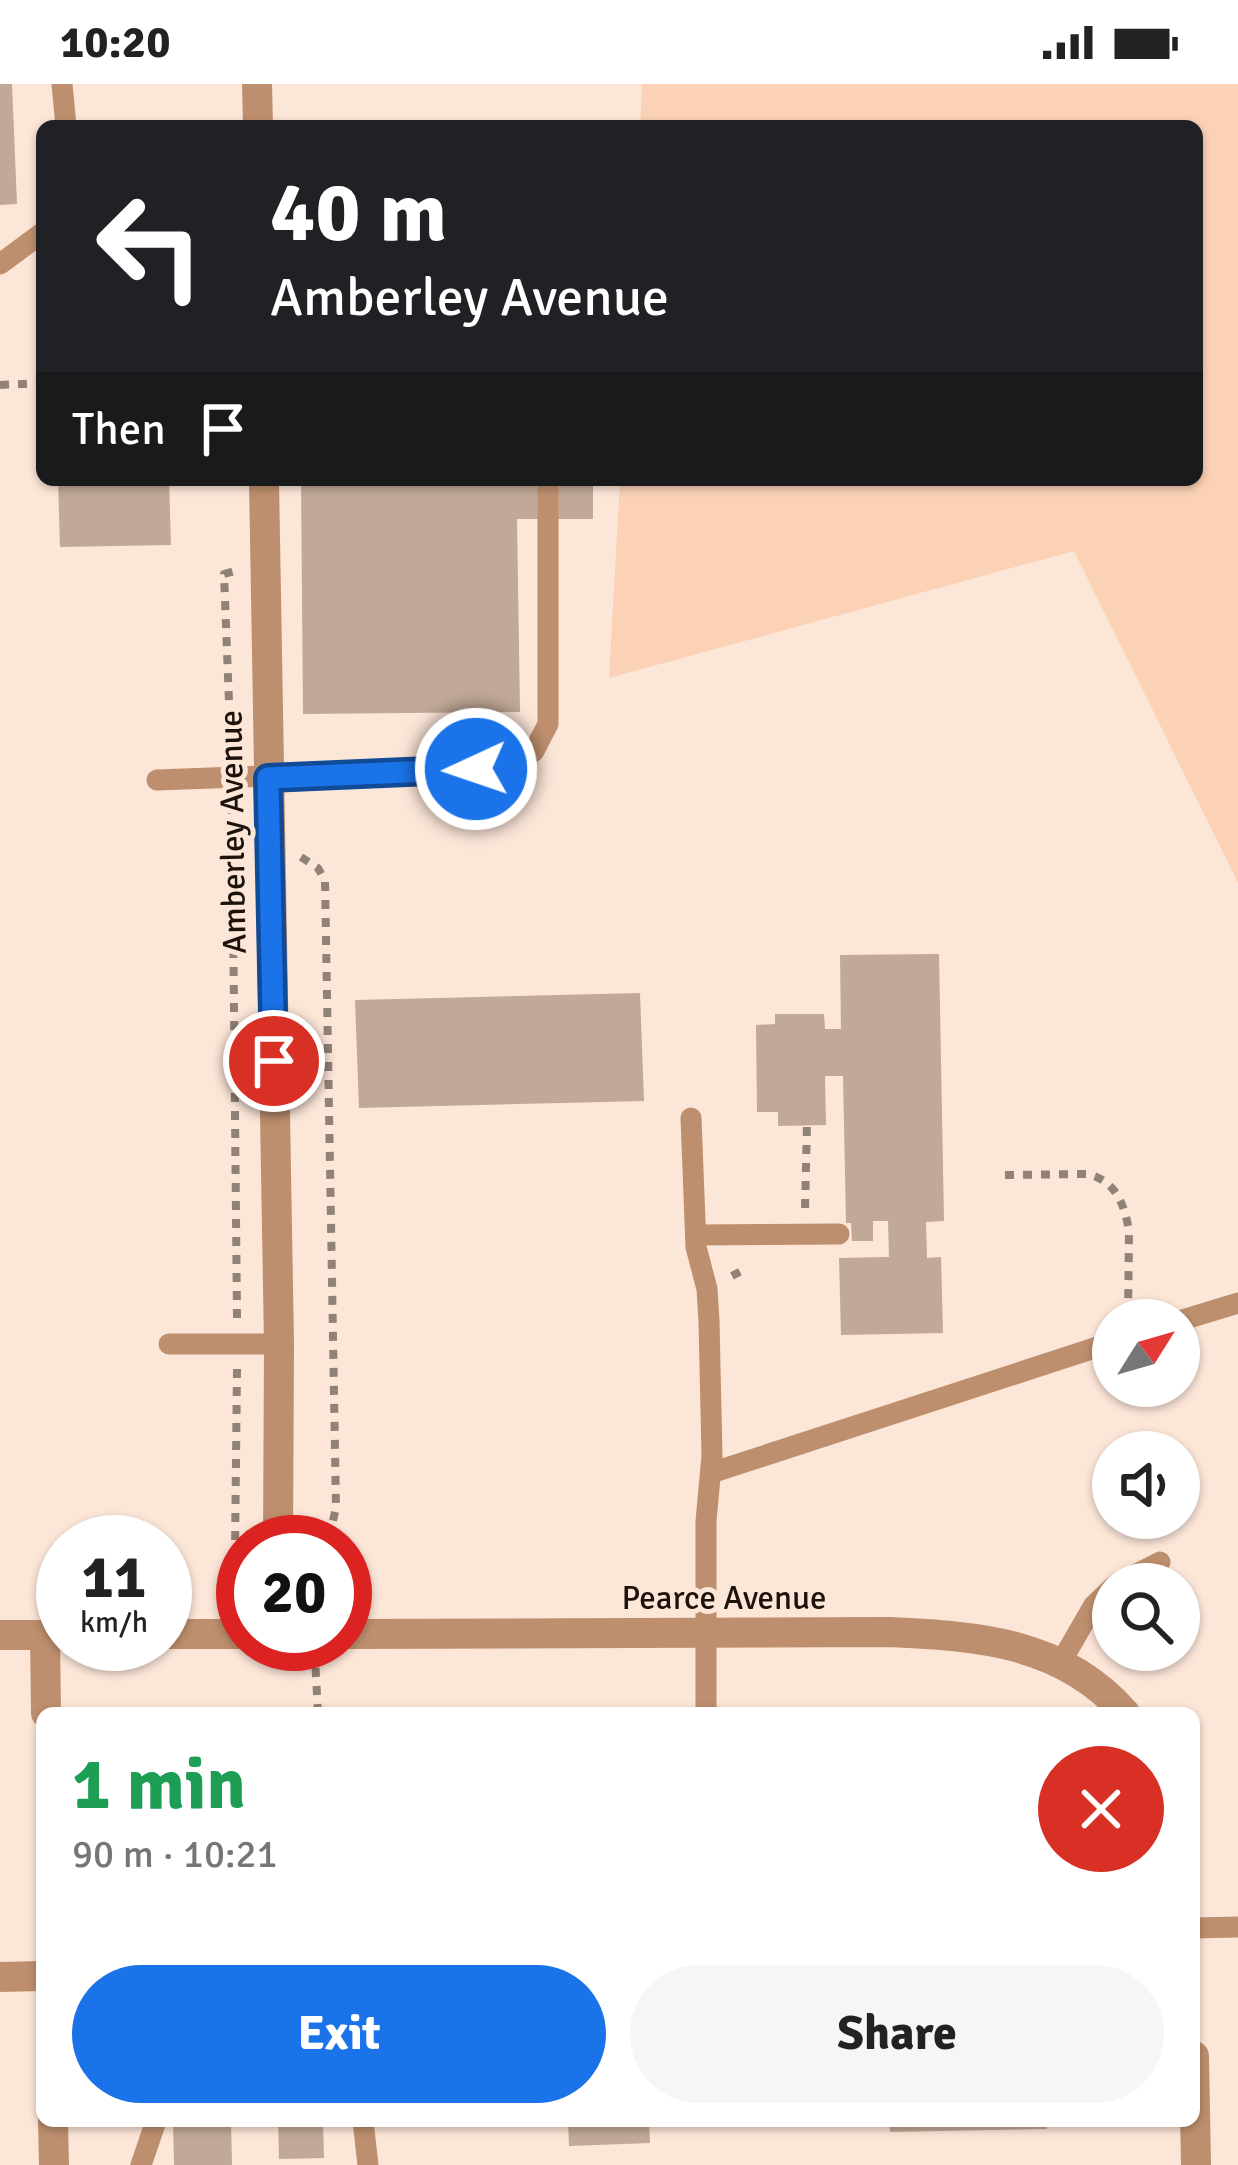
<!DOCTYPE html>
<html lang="en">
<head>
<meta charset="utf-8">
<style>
	body { margin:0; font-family:Signika,sans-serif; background:#f6f6f6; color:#222; height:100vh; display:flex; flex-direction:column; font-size:45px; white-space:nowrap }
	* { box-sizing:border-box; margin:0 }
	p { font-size:39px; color:#767676 }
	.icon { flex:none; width:66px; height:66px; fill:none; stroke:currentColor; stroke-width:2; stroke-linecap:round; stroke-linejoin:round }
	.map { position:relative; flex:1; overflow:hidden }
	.drawer { position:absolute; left:36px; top:1623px; width:1164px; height:420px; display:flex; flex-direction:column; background:#fff; border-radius:18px; box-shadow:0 3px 9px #0004 }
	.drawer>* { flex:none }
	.top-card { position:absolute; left:36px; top:36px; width:1167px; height:366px; border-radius:18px; box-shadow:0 3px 9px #0004; background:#202124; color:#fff; overflow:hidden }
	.needle { width:78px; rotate:53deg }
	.fabs { position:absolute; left:1092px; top:1215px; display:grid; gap:24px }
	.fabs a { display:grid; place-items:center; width:108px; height:108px; border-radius:50%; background:#fff; box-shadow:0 3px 9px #0004; font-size:60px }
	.speed { position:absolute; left:36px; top:1431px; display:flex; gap:24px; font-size:60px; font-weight:700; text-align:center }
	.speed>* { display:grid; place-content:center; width:156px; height:156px; border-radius:50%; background:#fff; box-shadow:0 3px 9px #0004; line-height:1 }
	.speed small { font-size:30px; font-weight:400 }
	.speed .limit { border:18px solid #d22; background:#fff; color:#111 }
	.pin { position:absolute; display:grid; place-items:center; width:102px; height:102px; color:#fff; margin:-51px; border:6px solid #fff; border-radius:50%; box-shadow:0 3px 12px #0007 }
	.me { position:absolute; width:132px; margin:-66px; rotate:267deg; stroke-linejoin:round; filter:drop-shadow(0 0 9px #0008) }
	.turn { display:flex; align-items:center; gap:42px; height:252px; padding:0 36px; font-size:54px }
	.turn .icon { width:156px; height:156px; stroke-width:2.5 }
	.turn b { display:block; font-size:84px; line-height:102px }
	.then { display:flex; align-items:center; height:114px; padding:0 36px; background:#0003; gap:24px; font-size:45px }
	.round { display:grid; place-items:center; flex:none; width:126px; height:126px; border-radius:63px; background:#f6f6f6 }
	.overview { display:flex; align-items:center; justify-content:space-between; height:204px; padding:0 36px }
	h1 { font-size:72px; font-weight:700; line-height:90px; color:#1e9e55 }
	.action { display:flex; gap:24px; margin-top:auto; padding:24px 36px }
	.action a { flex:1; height:138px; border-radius:72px; background:#1a73e8; color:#fff; font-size:48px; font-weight:700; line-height:138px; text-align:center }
	.action a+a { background:#f6f6f6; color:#222 }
	.status { display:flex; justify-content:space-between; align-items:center; height:84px; padding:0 60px; background:#fff; direction:ltr }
	.status svg { height:33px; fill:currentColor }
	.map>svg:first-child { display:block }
	.green { fill:#fcd2b6 }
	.building { fill:#c1a897 }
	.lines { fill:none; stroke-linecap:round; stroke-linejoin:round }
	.path { stroke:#918277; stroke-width:8; stroke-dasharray:9 9; stroke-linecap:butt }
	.service { stroke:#be8f6e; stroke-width:21 }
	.minor { stroke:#be8f6e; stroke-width:30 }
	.route-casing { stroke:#114b97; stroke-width:30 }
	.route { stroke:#1a73e8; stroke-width:21 }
	.labels { text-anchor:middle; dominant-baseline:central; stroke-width:10; stroke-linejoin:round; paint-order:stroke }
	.street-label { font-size:33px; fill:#1c130c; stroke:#fce6d8 }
</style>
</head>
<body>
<div class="status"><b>10:20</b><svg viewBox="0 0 49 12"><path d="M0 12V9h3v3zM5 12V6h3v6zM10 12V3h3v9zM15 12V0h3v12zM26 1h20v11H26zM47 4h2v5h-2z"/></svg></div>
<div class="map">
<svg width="1238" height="2081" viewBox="0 0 1238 2081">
	<rect width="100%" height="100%" fill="#fce6d8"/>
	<path class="green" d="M642,0h596v799l-164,-332 -465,127 11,-198h577v-354h-557z"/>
	<path class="building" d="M0,0h12l5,120 -17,1z
		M58,396h111l2,65 -111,2z
		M301,396h292v39h-76l3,193 -217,2z
		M939,870l5,267 -18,1 1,36 14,-1 2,76 -102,2 -2,-77 50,-1 -1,-36h-15v20h-21l-1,-18h-5l-3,-147h-18l1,49 -48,1v-14h-21l-1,-87 19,-1v-10h49l1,15h16l-1,-74z
		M640,909l4,108 -285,7 -4,-108z
		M173,2037h58l1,44h-58z
		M278,2037h45l1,37 -45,1z
		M568,2037h81l1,22 -81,3z
		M889,2037h158v8l-157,3z"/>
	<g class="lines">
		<path class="path" d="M0,301l42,-2
			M231,670l-7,-180 14,-4
			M232,721l5,513
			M301,773l17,11 7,13 11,626 -5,23 -10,12
			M1005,1091l82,-1c28,6 38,30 42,58l-1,87
			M805,1124l2,-83
			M732,1192l15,-8
			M237,1285l-2,182h8
			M318,1629l-3,-55h10"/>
		<path class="service" d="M62,0l4,42
			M0,180l42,-31
			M157,696l355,-13 22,-16 14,-27v-244
			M691,1034l5,129 11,42 2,32 3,135 -6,65v192
			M696,1151l143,-1
			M1179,1237l59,-18
			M169,1260h110
			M711,1389l402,-131
			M1117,1500l43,-22
			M1061,1578l33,-57 19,-18
			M1194,1844l44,-1
			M363,2037l5,44
			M141,2081l15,-44"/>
		<path class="minor" d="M257,0l1,42
			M264,396l15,864 -1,198
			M165,1550h78
			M345,1550l544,-2c89,4 174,10 236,81
			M0,1551h63
			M45,1551l1,78
			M0,1893l42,-1
			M1194,1972l2,109
			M53,2037l1,44"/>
	</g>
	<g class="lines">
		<defs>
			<path id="route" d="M274,977l-6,-283 208,-9"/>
		</defs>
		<use href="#route" class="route-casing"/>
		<use href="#route" class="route"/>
	</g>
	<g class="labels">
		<g class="street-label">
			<text transform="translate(233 748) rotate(-91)">Amberley Avenue</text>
			<text x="724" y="1514">Pearce Avenue</text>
		</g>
	</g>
</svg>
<div class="fabs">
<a><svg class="needle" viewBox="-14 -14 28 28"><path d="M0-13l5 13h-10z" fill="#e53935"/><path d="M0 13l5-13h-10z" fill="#767676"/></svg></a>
<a><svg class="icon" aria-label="sound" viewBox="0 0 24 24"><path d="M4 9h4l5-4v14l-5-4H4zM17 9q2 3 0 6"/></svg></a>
<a><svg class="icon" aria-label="search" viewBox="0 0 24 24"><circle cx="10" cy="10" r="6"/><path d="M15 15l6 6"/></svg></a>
</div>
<div class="speed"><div>11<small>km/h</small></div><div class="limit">20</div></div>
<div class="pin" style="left:274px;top:977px;background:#d93025"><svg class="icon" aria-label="arrive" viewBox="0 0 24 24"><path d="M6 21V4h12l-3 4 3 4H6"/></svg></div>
<svg class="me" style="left:476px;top:685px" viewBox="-20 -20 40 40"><circle r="17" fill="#1a73e8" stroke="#fff" stroke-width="3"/><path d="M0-11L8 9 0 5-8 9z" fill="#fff"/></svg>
<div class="top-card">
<div class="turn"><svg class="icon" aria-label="left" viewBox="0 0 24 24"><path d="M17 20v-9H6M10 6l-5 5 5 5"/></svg><div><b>40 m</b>Amberley Avenue</div></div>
<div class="then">Then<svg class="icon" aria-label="arrive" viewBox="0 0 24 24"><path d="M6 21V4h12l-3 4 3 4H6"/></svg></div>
</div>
<section class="drawer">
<div class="overview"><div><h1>1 min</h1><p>90 m · 10:21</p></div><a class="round" style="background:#d93025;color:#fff"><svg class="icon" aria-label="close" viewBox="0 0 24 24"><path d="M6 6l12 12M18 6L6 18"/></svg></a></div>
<div class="action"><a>Exit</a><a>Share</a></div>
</section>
</div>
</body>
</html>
